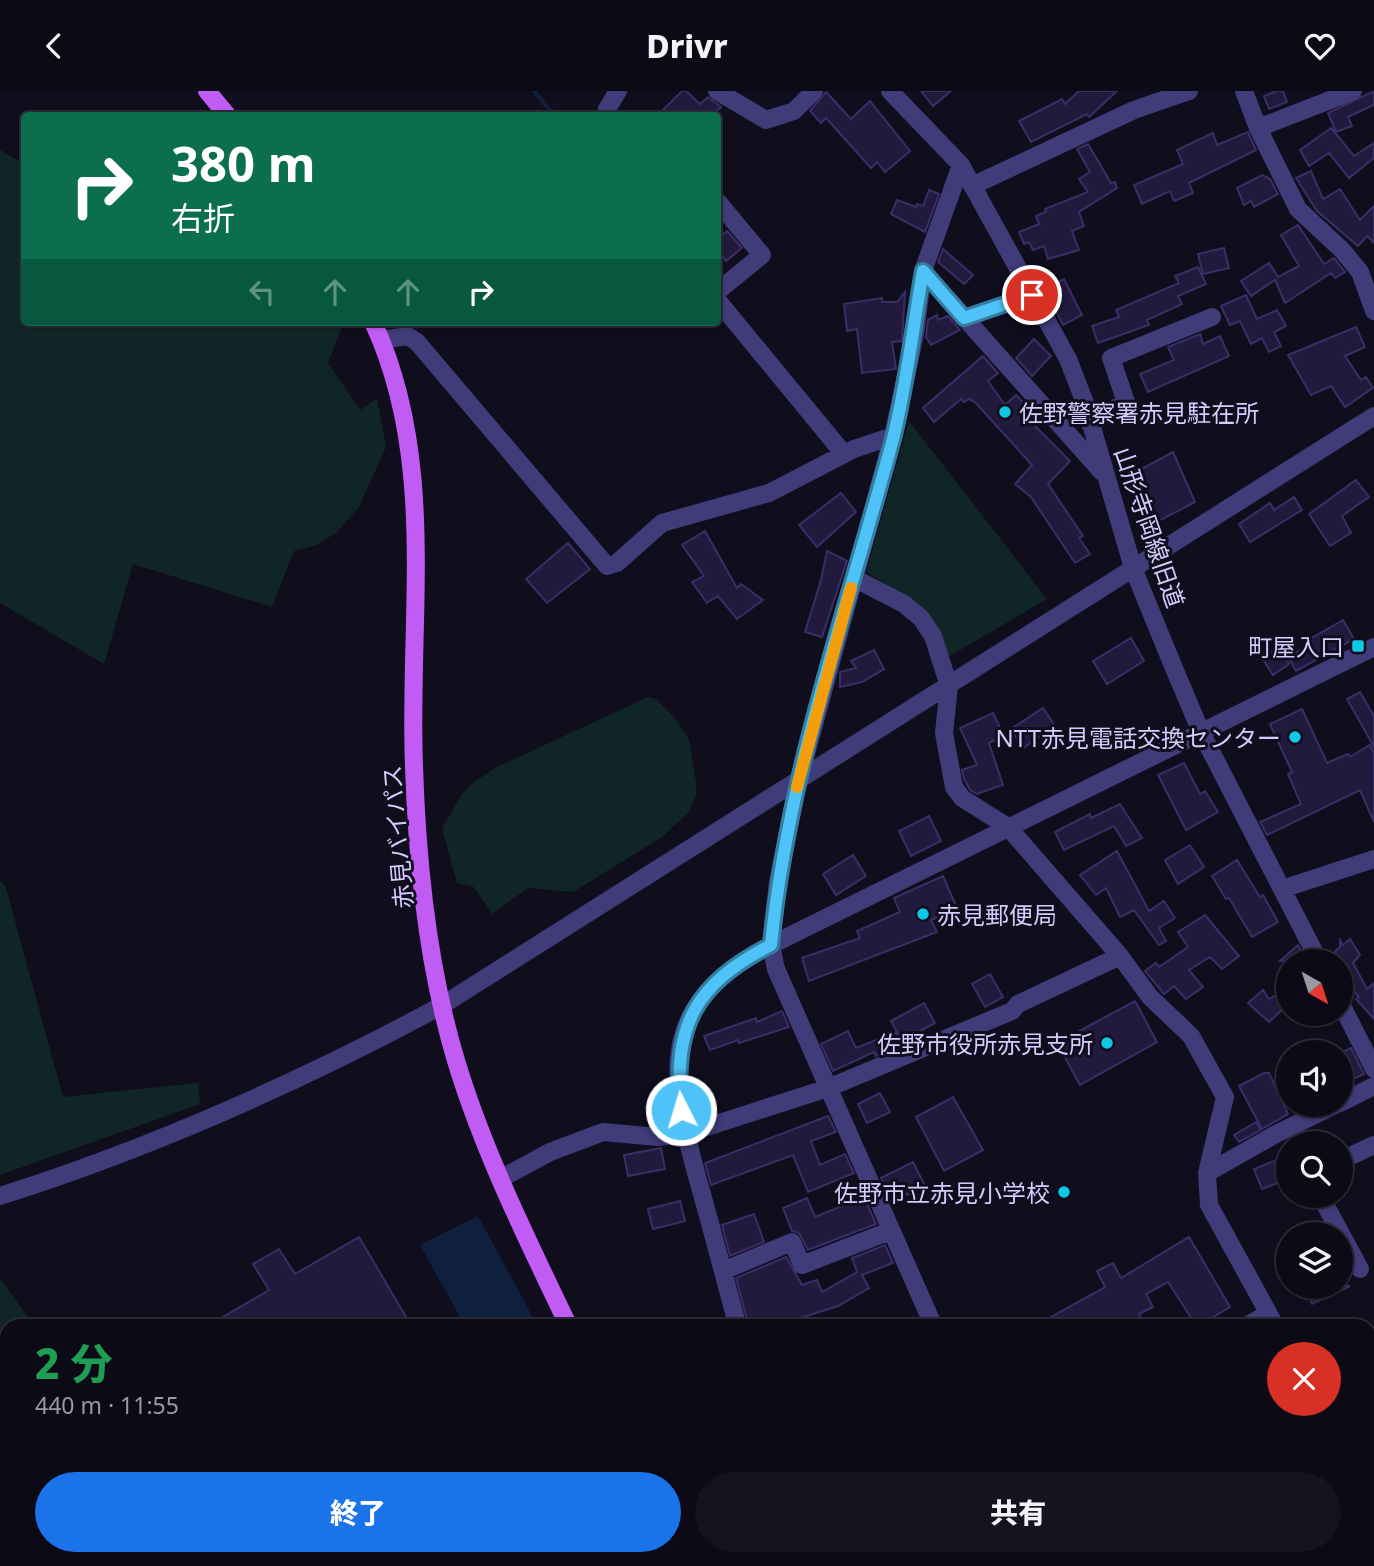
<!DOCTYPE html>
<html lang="ja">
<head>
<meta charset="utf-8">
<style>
	body { margin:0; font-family:"Noto Sans","Noto Sans JP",sans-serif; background:#15131f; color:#f1f3f6; height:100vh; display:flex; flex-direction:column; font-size:26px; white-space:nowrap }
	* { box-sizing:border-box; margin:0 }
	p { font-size:23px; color:#9a9aa1 }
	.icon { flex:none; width:38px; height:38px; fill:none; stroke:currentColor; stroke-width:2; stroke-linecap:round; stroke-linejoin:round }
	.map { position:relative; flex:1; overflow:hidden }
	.details { position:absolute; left:0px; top:1228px; width:1376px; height:247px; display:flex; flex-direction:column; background:#0c0a16; border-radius:21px 21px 0 0; box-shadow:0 2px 5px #0004,0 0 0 2px #2c2b35 }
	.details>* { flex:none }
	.top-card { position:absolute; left:21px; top:21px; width:700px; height:214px; border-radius:7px; box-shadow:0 2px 5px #0004,0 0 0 2px #2c2b35; background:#0b6e4f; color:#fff; overflow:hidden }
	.needle { width:46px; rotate:141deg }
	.buttons { position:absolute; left:1276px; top:858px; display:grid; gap:14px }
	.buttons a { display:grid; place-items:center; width:77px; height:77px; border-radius:50%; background:#0c0a16; box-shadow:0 2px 5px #0004,0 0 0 2px #2c2b35; font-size:35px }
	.pin { position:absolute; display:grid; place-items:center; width:60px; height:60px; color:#fff; margin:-30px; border:4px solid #fff; border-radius:50%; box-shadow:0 2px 7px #0007 }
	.me { position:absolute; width:77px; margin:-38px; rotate:355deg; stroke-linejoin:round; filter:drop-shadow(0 0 5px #0008) }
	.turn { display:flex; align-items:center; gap:24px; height:147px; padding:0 35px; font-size:32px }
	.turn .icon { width:91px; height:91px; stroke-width:2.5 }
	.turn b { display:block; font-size:49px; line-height:60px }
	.lanes { display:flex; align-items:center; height:66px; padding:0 35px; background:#0003; justify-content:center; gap:35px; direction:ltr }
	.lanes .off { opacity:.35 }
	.round { display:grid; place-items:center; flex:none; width:74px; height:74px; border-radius:37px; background:#15131f }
	.summary { display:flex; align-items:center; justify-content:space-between; height:119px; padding:0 35px }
	h1 { font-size:42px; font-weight:800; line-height:52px; color:#1e9e55 }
	.button { display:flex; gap:14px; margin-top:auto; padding:14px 35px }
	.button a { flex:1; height:80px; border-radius:42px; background:#1a73e8; color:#fff; font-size:28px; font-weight:800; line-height:80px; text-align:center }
	.button a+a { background:#15131f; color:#f1f3f6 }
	header { display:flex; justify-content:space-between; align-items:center; height:91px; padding:0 35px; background:#0c0a16; font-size:32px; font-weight:800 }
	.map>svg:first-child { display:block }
	.green { fill:#102626 }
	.water { fill:#0f203f }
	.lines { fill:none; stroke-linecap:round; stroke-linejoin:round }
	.stream { stroke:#0f203f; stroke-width:4.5 }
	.building { fill:#221a3c; stroke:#3b2e67; stroke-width:2 }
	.minor { stroke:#403b79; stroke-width:18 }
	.major { stroke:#c05bf4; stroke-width:18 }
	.route-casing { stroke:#337fa1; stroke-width:18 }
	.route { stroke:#4fc3f7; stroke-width:12 }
	.slow { stroke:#f59e0b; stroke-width:12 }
	.poi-dot { fill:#0fc8e5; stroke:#100d1d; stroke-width:2.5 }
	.labels { text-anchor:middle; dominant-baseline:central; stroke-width:6; stroke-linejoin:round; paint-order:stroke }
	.poi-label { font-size:24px; fill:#d3ccfc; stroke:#100d1d; text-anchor:end }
	.street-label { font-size:24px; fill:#d3ccfc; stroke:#100d1d }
</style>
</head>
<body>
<header><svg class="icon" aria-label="back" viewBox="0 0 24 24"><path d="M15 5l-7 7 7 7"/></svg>Drivr<svg class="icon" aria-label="heart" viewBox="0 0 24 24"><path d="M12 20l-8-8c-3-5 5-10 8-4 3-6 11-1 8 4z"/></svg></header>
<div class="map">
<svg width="1374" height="1475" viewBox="0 0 1374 1475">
	<rect width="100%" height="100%" fill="#100d1d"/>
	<path class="green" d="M0,59l24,14v158h320l-16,41 32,47 17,-12 9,49 -27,60 -22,25 -20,13 -23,6 -22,56 -139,-43 -29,100 -104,-61z
		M909,330l138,178 -99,58 -37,-57 -45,-28z
		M648,606l8,2 18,18 15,23 7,43v13l-7,16 -27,25 -89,55 -45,-4 -36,26 -18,-27 -17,-4 -15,-55 20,-34 12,-12 23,-15z
		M0,790l6,7 57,209 135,-14 2,21 -200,71z
		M0,1187l34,48 -27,1v207l-7,3z"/>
	<path class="water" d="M478,1125l51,94 7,16h-71l-45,-81z"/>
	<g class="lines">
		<path class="stream" d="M534,0l20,24"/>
	</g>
	<path class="building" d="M682,0h4l14,13 8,-7 13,10 -9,8h-54z
		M921,0h30l-18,15z
		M1079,0h38l-28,26 -2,-3 -56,28 -12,-21 43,-22 3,5z
		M1277,0h6l4,11 -18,7 -5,-13z
		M1374,0v14l-26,12 4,9 -16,6 -8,-19z
		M826,1l25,27 19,-18 40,50 -25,21 -8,-10 -6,6 -45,-50 -5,5 -11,-12z
		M1331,37l23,28 20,-13v15l-25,20 -20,-25 -20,13 -9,-16z
		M1248,41l8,18 -67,33 4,10 -19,8 -4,-10 -28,13 -8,-19 49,-21 -6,-14 36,-17 4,12z
		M1088,53l23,39 4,-1 2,6 -38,24 5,14 -12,5 7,19 -31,9 -4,-13 -11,4 -4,-8 -5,2 -5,-12 20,-8 -3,-8 10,-4 -1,-3 43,-17 -9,-13 11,-7 -13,-23z
		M1311,80l12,28 17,-10 20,31 14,-14v37l-7,-7 -9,10 -41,-35 -21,-33z
		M1262,84l8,4 8,15 -24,13 -3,-6 -7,4 -7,-17z
		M929,99l10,4 -14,38 -34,-18 6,-14 19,7 1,-3 6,2z
		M1298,134l26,39 10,-6 11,14 -10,6 -4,-5 -46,30 -10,-23 -24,16 -10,-15 28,-18 9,14 21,-11 -18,-31z
		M727,140l15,17 -16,13 -8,-11v-12z
		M1224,157l5,20 -26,6 -5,-20z
		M943,158l30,26 -9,9 -26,-22z
		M1198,176l8,17 -28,12 4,8 -35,16 2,5 -51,18 -6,-17 27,-9 -3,-7 63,-27 -4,-7z
		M1064,188l18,36 -19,10 -10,-20 4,-2 -8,-16z
		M905,201l-3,49 -10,1 4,27 -34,4 -5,-44 -10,2 -3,-27 38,-6v4h15z
		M1246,204l11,24 20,-9 9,16 -12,6 7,14 -12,6 -7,-14 -11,6 -11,-23 -10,4 -9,-19z
		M937,224l1,5 10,-4 12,14 -29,15 -5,-8 2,-17z
		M1356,236l9,20 -20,9 16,24 5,-3 7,11 -28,19 -14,-21 -20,9 -23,-40z
		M1200,243l3,10 17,-8 9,20 -81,36 -8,-18 34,-14 -6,-13z
		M1034,248l17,17 -19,20 -16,-18z
		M983,265l15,17 -10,8 17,24 11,-10 13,14 -6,5 47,47 -22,23 35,52 -4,2 11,16 -15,9 -44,-66 -16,-13 17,-19 -57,-63 -6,-3 -5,3 -3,-3 -27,23 -11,-14z
		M1173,361l22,50 -42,22 -15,-27 10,-6 -10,-20z
		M1356,389l13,17 -27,19 9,17 -21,13 -21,-32z
		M841,402l15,19 -39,35 -18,-22z
		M1294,406l8,13 -52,32 -11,-18 31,-21 4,7z
		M705,440l32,57 4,-4 22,16 -26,19 -19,-23 -11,7 -15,-21 12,-6 -22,-31z
		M568,452l22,26 -43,34 -21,-24z
		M827,460l20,10 -25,76 -17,-5 16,-52z
		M1343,529l11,19 -58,32 -8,-14 24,-14 -2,-4z
		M1131,547l13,23 -37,23 -14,-23z
		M1278,556l11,17 -16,11 -11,-17z
		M874,559l10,19 -22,13 -22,5v-15l16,-4 -5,-7z
		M1360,601l14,24v31l-27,-48z
		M1043,617l12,18 -32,22 -12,-19z
		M1302,618l25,54 21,-9 2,3 20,-12 4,8v69l-14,-32 -93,45 -7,-13 41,-18 -13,-30 4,-2 -22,-48z
		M993,622l11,23 -15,7 14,42 -26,9 -7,-4 -6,-11 -2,-9 15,-5 -17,-37z
		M1184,672l16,31 5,-3 13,21 -32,18 -28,-55z
		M1120,713l22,34 -16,8 -12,-20 -50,24 -9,-18 35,-18 1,4z
		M929,725l12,25 -30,15 -12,-25z
		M1190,754l14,22 -26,17 -13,-24z
		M1117,760l32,60 15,-10 11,17 -16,10 7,13 -7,4 -25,-35 -14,7 -14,-29 -10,7 -16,-20z
		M853,764l13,21 -30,19 -13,-21z
		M1237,769l23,37 3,-2 15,27 -26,15 -23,-39 -3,1 -14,-23z
		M943,785l14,32 -26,12 6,12 -128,49 -7,-23 58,-20 -3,-7 43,-19 -6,-14z
		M1205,824l34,41 -17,13 -12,-12 -21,13 14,17 -17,12 -12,-13 -10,8 -19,-23 11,-8 3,4 29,-20 -10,-15z
		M1350,848l10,16 -7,8 14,26 7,-6v36l-18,-20 3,-2 -17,-20 -2,2v-18h-10l-1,-4 11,-10v-7l3,5z
		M1298,854l8,16h-26z
		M990,883l13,23 -18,10 -13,-23z
		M1263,899l6,9 12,-7 7,8v4l-19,18 -21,-19z
		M1135,910l22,41 -77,43 -23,-42z
		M924,912l11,20 -33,18 -11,-20z
		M782,920l7,16 -50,16 -1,-3 -28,10 -6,-14 52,-18 1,4z
		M848,940l8,17 40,-16 5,13 -25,11 -2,-4 -41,19 -12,-27z
		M1351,957l13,26 -24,11v-32z
		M1264,982h5l19,41 -26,15 -23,-43z
		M880,1002l10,19 -23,11 -9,-19z
		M953,1006l30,53 -39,21 -28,-54z
		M828,1025l8,16 -25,9 9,24 25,-11 9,19 -46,19 -15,-37 -82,30 -6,-22z
		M1256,1031l5,8 -22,12 -5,-7z
		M661,1057l4,21 -37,7 -4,-21z
		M1282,1067l6,21 -26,10 -8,-20z
		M913,1071l12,24 -33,16 -11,-24z
		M864,1106l12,27 -68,26 -9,-17 -7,-2 -9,-23 24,-10 8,19z
		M680,1110l5,20 -32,8 -5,-20z
		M754,1123l10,28 -34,14 -8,-31z
		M359,1146l50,85 -9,5h-194l63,-37 -16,-26 26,-15 16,25z
		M1189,1146l41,70 -33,20 -29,-45 -22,12 7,13 -14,7 7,13h-113l72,-40 -8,-16 16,-8 8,15z
		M885,1154l8,18 -31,12 7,13 -31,18 -66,21h-23l-13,-49 50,-21 16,28 15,-5 5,12 35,-20 -5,-14z
		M1314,1195h36l-38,18 -6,-14z"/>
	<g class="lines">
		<path class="minor" d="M717,0l49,29 28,-9 20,-20
			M890,0l71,74 107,194 17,44 48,165 38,93 30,71 118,229
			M1244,0l14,37 40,81 44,41 18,22 14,39
			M610,24l-3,-6 11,-18
			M1258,37l95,-37
			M961,74l-38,106 179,201
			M972,95l162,-76 55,-19
			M718,111l44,53 -44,36
			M923,180l-8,63 -22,102 -95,347 -20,98 -7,64 5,24 158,358
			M718,210l126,153
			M964,227l68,-23
			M381,249l27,-4 9,6 190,224 10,-3 45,-40 107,-30 85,-44 39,-13
			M1090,333l36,-22 -15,-44 101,-41
			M854,487l50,26 17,14 12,18 16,50 -5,47 10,54 8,11 46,29 112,129 30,41 41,39 34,61 -18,76 2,32 67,122
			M1282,798l92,-30
			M1340,911l34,67
			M1340,1012l34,-17
			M1340,1070l34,-16
			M1207,1082l69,-39 61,-30
			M500,1088l50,-27 53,-20 55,5 27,-3 143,-46 184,-77 6,-7 102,-48
			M1320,1104l40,74
			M0,1105c154,-49 300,-114 441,-190l933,-590
			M723,1180l69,-29 10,23 88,-34
			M738,1236c-13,-47 -25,-94 -38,-140 -31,-110 -45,-182 71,-242l603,-298
			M1245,1236l22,-13
			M1368,1390l6,-1
			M1368,1440l6,7
			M799,1468l2,7
			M912,1468l1,7
			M1036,1468l2,7
			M1191,1475l12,-7"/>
		<path class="major" d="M207,0l20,24
			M373,231c65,139 35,297 41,444 3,98 14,203 43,298 28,91 71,177 112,263
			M663,1468l2,7"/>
	</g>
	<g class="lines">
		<defs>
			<path id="route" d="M681,1019c-8,-85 14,-126 90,-165 17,-173 77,-339 122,-506 14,-56 20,-112 30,-168l41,47 68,-23"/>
		</defs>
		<use href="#route" class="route-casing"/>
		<use href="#route" class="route"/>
		<path class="slow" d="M797,696l54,-199"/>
	</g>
	<g class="poi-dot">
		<circle cx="1005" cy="321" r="7"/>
		<rect x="1351" y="548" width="14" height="14" rx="3.5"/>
		<circle cx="1295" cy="646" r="7"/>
		<circle cx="923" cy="823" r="7"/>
		<circle cx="1107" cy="952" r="7"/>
		<circle cx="1064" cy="1101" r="7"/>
	</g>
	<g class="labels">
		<g class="poi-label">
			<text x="1019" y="321" text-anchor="start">佐野警察署赤見駐在所</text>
			<text x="1344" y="555">町屋入口</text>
			<text x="1281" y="646">NTT赤見電話交換センター</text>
			<text x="937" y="823" text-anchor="start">赤見郵便局</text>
			<text x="1093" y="952">佐野市役所赤見支所</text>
			<text x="1050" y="1101">佐野市立赤見小学校</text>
		</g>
		<g class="street-label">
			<text transform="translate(1150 436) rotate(71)">山形寺岡線旧道</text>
			<text transform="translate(397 746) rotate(-95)">赤見バイパス</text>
		</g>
	</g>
</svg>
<div class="buttons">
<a><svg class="needle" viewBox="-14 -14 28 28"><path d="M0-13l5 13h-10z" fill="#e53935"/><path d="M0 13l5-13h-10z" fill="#9a9aa1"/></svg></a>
<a><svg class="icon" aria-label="sound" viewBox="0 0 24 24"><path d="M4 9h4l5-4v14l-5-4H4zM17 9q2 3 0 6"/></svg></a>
<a><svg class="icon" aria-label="search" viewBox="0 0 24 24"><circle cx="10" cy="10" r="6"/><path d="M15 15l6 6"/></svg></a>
<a><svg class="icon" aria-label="layers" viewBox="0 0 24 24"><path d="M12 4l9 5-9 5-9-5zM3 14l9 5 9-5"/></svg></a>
</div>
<div class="pin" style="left:1032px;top:204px;background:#d93025"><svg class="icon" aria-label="arrive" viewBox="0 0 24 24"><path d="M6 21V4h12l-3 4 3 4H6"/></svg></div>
<svg class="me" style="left:681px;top:1019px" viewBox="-20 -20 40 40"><circle r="17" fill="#4fc3f7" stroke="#fff" stroke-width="3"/><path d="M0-11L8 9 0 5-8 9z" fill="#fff"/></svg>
<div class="top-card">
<div class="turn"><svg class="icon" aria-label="right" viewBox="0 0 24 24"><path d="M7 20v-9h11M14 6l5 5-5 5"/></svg><div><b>380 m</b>右折</div></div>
<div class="lanes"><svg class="icon off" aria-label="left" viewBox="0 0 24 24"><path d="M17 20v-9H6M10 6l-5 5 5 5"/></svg><svg class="icon off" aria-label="ahead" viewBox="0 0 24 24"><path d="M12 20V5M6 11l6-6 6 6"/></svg><svg class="icon off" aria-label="ahead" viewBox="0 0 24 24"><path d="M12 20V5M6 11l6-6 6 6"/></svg><svg class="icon" aria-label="right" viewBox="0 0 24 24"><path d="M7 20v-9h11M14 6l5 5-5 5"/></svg></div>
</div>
<section class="details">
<div class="summary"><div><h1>2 分</h1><p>440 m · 11:55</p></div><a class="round" style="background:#d93025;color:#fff"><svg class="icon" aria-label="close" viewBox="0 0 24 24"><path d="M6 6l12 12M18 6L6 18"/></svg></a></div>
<div class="button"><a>終了</a><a>共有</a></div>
</section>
</div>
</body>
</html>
